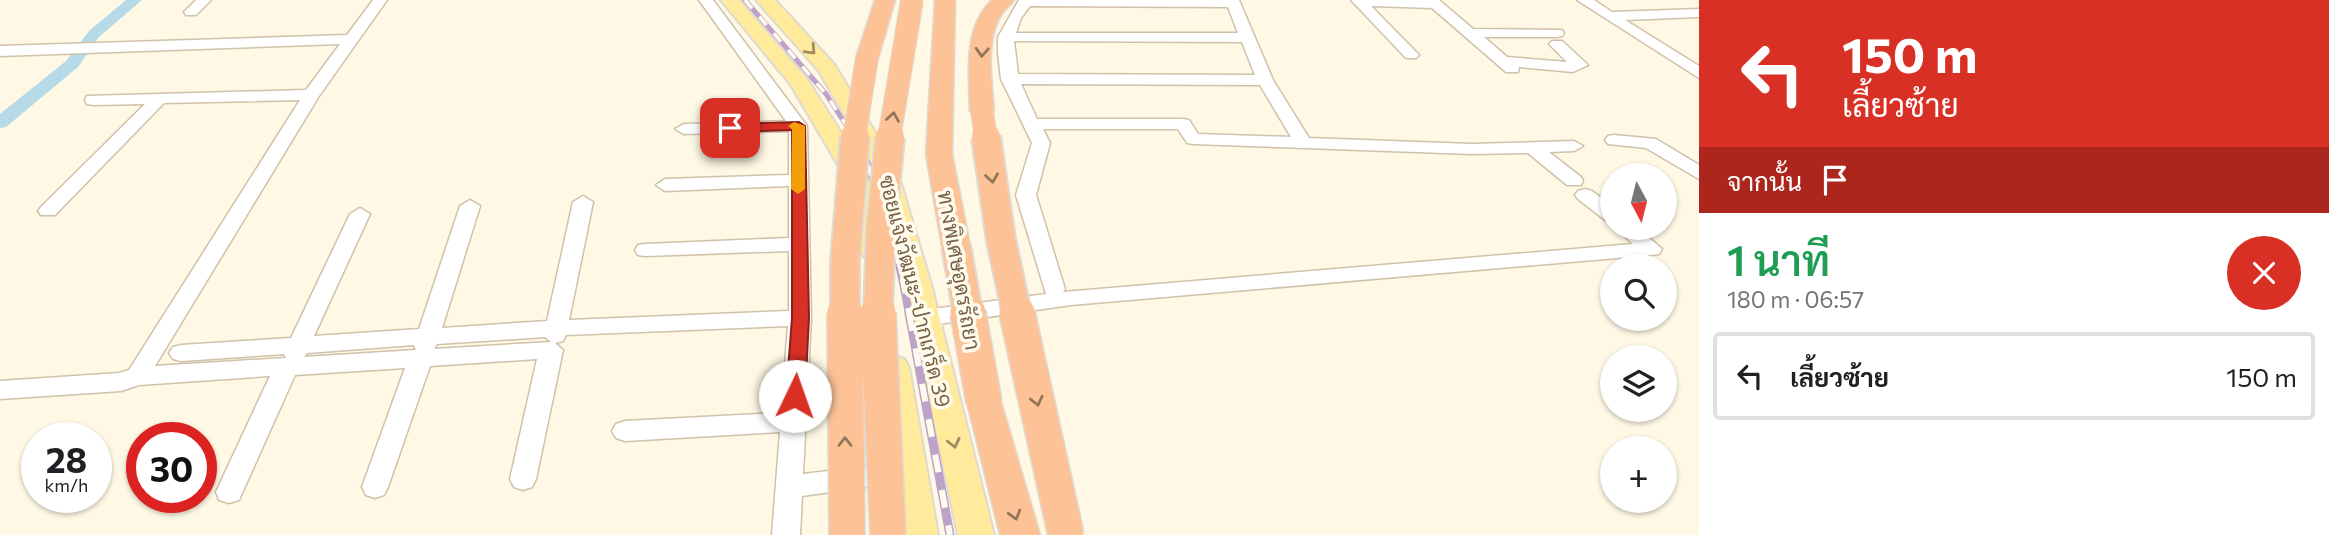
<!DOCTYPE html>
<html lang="th">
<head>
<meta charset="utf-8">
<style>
	body { margin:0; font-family:Commissioner,Sarabun,sans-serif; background:#f2f2f2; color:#202124; height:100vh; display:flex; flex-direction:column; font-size:26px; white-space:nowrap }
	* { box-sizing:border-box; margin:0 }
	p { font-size:23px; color:#757577 }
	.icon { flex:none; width:38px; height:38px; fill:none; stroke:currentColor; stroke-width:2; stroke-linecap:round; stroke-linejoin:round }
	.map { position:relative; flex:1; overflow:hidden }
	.side { display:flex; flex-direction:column; background:#fff; width:630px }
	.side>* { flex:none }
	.guide { background:#d93025; color:#fff; overflow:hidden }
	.needle { width:46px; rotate:173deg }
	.controls { position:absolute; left:1600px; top:163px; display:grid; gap:14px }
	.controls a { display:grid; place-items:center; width:77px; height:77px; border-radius:50%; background:#fff; box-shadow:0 2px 5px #0004; font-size:35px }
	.speed { position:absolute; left:21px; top:422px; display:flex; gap:14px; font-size:35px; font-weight:700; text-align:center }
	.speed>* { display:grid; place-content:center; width:91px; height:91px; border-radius:50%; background:#fff; box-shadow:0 2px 5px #0004; line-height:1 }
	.speed small { font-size:18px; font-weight:400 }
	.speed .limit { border:10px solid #d22; background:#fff; color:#111 }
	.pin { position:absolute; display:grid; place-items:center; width:60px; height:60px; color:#fff; margin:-30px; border-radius:14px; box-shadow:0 4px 10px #0006 }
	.me { position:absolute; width:77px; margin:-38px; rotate:3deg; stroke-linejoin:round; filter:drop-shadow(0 0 5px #0008) }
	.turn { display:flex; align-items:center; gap:24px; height:147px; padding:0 28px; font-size:32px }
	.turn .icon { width:91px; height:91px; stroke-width:2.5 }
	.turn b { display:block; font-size:49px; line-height:60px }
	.then { display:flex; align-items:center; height:66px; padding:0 28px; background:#0003; gap:14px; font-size:26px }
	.round { display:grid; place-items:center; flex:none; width:74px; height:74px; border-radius:37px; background:#f2f2f2 }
	.headline { display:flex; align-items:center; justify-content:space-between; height:119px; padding:0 28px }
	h1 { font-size:42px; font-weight:600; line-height:52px; color:#1e9e55 }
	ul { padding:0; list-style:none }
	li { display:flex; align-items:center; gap:21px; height:88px; margin:0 14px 10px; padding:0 14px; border:4px solid #e0e0e0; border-radius:7px }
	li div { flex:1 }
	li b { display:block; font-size:26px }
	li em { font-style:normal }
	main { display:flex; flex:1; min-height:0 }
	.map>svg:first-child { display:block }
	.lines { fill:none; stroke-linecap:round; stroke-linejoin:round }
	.canal { fill:#b7dae9; fill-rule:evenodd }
	.minor-casing { stroke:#d0c1aa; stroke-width:3 }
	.major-casing { stroke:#dfd9d3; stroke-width:4 }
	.highway-casing { stroke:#dfd9d3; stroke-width:3 }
	.minor { fill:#fff; fill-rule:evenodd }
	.major { fill:#ffeb9b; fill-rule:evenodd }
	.highway { fill:#fdc397; fill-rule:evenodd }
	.rail-far2-casing { stroke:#bda2c9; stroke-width:5 }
	.rail-far1-casing { stroke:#bda2c9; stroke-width:8 }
	.rail-casing { stroke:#bda2c9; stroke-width:9 }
	.rail-far2 { stroke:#fffbed; stroke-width:3.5; stroke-dasharray:11; stroke-linecap:butt }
	.rail-far1 { stroke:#fffbed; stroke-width:5; stroke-dasharray:15; stroke-linecap:butt }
	.rail { stroke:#fffbed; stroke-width:6; stroke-dasharray:18; stroke-linecap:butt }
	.highway-bridge-far2-casing { stroke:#dfd9d3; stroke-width:24; stroke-linecap:butt }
	.highway-bridge-far1-casing { stroke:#dfd9d3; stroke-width:32; stroke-linecap:butt }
	.highway-bridge-casing { stroke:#dfd9d3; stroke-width:38; stroke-linecap:butt }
	.highway-bridge-far2 { stroke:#fdc397; stroke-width:22 }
	.highway-bridge-far1 { stroke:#fdc397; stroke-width:28 }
	.highway-bridge { stroke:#fdc397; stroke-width:35 }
	.oneway { stroke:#a18b61 }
	.oneway2 { stroke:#937558 }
	.route { fill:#d93025; stroke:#8d1f18; stroke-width:2 }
	.slow { fill:#f59e0b }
	.labels { text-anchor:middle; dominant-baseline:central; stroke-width:7; stroke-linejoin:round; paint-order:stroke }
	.street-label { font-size:21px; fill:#796248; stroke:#fffbed }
</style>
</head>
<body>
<main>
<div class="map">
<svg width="1699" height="535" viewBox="0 0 1699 535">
	<rect width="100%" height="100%" fill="#fef8e5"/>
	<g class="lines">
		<path class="canal" d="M126,0h16l-43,37 -21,30 -72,60 -6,1v-14l66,-53 23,-30z"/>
		<defs>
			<path id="minor" d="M196,0h15l-15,15h-10l-2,-3z
				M373,0h14l-68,96 -164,270 131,-8 -2,-4 -103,7 -8,-2 -4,-6 4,-6 8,-2 110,-7 59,-124 10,-6 10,6 -56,122 105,-7 41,-123 10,-6 10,6 -38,122 105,-7 26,-119 10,-6 10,6 -24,118 220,-9v-60l-144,5 -7,-1 -3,-5 3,-5 7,-1 144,-6v-52l-124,5 -9,-6 9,-6 124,-4v-44l-105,3 -9,-5 9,-5 102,-3 -87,-121h14l94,126 4,192 -8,156 91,-11 9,3 4,8 -4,8 -101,14 -2,39h-28l8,-103 -155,9 -9,-3 -4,-7 4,-7 9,-3 156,-8 7,-87 -222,9 -3,6 -8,2 8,7 -27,129 -4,8 -9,3 -9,-3 -4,-8 27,-120 -107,7 -42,121 -4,8 -9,3 -9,-3 -4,-8 43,-119 -110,7 -56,125 -10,3 -10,-3 -3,-8 54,-116 -131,9 -18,6 -121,8v-18l119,-8 10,-3 171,-270 -136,3 -109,112h-14l-3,-4 3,-4 104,-103 -52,1 -6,-1 -2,-4 2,-4 219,-6 34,-46 -340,12v-10l347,-11zM545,337l6,5 -117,7 3,-5zM414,345l2,5 -112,7 3,-4z
				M1019,0h220l34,80 36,58 163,6 102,-3 9,5 -9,5 -25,1 32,25 2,4 -2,4h-14l-39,-32 -56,1 -279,-10 -6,-1 -9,-14h-135l7,14 -14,52 29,94 -2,3 570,-48 -17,-16h22l24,21 -3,5 -7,1 -581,50 -146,21 -8,-3 -3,-5 3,-5 8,-3 121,-16 -30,-99 16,-52 -31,-64 -3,-26v-16zM1030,6l198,1 10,26h-222l5,-15zM1014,41l228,1 13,33 -237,-1zM1021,84l239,1 31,52 -93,-3 -9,-14 -6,-1h-146z
				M1351,0h88l34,29 89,1 2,3 -2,3 -5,1h-73l23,20 60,5 -18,-18 3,-3h10l26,24 -15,7 -54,-5 -1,5h-12l-74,-64 -61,-2 48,49 -3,3h-10z
				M1577,0h17l18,12 87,-3v8l-74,3 74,46v12z
				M1614,135l42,4 43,26v14l-53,-31 -38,-4 -3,-4 3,-4z
				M1585,189l7,2 20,15v16l-7,-2 -27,-21 -3,-4 3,-4z"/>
			<path id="major" d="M721,0h18l68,79 64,101 17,73 -4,6 -9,2 -9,-2 -4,-6 -15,-73 -56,-95z
				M756,0h19l59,64 62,103 35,117 63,251h-36l-53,-251 -31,-117 -55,-96z
				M894,356l10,3 5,8 29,168h-36l-23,-168 5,-8z"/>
			<path id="highway" d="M875,0h20l-17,58 -3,5h-16l-3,-5z
				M935,0h20l-3,154 18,92 -4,6 -10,3 -10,-3 -4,-6 -16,-92z
				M992,0h22c-3,5 -8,8 -11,12 -19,26 -11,70 -9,99l-4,5h-16l-4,-5c-1,-36 -7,-84 22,-111z
				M984,389l12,4 5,9 39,133h-40l-33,-133 5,-9z"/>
		</defs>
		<use href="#minor" class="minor-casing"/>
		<use href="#major" class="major-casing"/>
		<use href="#highway" class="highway-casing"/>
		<use href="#minor" class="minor"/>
		<use href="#major" class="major"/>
		<use href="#highway" class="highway"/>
		<defs>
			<path id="rail-far2" d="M745,0l81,94 29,45"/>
			<path id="rail-far1" d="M854,137c29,56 44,116 55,177"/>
			<path id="rail" d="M909,313l41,222"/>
		</defs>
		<use href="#rail-far2" class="rail-far2-casing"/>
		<use href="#rail-far1" class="rail-far1-casing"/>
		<use href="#rail" class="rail-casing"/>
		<use href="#rail-far2" class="rail-far2"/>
		<use href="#rail-far1" class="rail-far1"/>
		<use href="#rail" class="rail"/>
		<defs>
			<path id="highway-bridge-far2" d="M982,111l4,28
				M854,139l13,-81
				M889,139l23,-139"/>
			<path id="highway-bridge-far1" d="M986,137l15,103 16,74
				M956,246l12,68
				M845,314v-52l10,-125
				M878,314l3,-86 9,-91"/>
			<path id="highway-bridge" d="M845,313l2,222
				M878,313l10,222
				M968,313l16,89
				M1017,313l49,222"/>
		</defs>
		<use href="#highway-bridge-far2" class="highway-bridge-far2-casing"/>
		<use href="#highway-bridge-far1" class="highway-bridge-far1-casing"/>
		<use href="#highway-bridge" class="highway-bridge-casing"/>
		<use href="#highway-bridge-far2" class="highway-bridge-far2"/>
		<use href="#highway-bridge-far1" class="highway-bridge-far1"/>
		<use href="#highway-bridge" class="highway-bridge"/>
	</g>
	<defs><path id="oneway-chevron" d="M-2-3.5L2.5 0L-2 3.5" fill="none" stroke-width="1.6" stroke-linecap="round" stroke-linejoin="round" transform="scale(1.75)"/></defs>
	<g class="oneway">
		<use href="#oneway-chevron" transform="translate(811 50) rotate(47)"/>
		<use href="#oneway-chevron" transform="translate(954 443) rotate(77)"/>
	</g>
	<g class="oneway2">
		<use href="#oneway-chevron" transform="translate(982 52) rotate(93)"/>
		<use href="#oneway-chevron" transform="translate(893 117) rotate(-81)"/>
		<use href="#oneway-chevron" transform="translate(992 178) rotate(82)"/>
		<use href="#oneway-chevron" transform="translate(1037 401) rotate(77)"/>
		<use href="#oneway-chevron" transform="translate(845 442) rotate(-90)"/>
		<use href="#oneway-chevron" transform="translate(1015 515) rotate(74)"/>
	</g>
	<path class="route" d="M799,122l6,4 4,192 -4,78 -3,5h-13l-3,-5 6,-78v-188l-62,2 -7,-4 7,-4z"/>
	<path class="slow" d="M794,122l11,4v63l-7,5 -7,-5 1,-60 -4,-3z"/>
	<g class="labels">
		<g class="street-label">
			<text transform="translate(960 270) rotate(80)">ทางพิเศษอุดรรัถยา</text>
			<text transform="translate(916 291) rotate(76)">ซอยแจ้งวัฒนะ-ปากเกร็ด 39</text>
		</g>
	</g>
</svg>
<div class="controls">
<a><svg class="needle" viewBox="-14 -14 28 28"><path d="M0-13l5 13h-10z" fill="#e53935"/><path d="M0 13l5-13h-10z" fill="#757577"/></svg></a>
<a><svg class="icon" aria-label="search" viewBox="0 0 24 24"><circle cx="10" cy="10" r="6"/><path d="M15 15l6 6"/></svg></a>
<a><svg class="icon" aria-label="layers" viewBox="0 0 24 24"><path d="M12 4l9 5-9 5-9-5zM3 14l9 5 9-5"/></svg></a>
<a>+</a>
</div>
<div class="speed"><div>28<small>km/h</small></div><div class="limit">30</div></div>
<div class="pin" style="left:730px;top:128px;background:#d93025"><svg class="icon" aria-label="arrive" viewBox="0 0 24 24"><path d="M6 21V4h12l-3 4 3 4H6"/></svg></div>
<svg class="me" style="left:795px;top:396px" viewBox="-20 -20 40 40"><circle r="19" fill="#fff"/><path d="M0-13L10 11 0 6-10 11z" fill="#d93025"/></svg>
</div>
<section class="side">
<div class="guide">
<div class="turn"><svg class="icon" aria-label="left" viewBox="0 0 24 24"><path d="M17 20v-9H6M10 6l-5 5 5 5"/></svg><div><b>150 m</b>เลี้ยวซ้าย</div></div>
<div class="then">จากนั้น<svg class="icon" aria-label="arrive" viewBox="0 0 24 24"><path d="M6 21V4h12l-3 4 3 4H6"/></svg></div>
</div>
<div class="headline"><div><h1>1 นาที</h1><p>180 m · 06:57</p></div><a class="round" style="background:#d93025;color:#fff"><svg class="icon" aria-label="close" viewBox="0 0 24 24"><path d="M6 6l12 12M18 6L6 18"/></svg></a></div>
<ul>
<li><svg class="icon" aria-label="left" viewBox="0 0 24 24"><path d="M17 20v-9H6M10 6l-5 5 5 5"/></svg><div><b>เลี้ยวซ้าย</b></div><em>150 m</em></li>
</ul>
</section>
</main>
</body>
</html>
